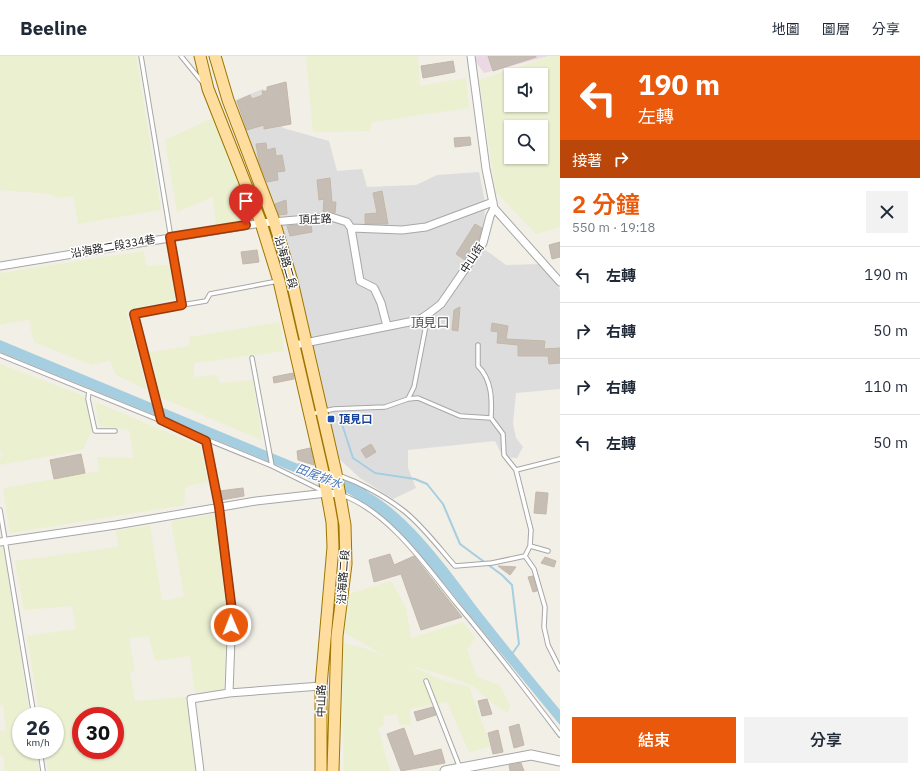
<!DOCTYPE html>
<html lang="zh-TW">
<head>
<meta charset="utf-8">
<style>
	body { margin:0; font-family:"IBM Plex Sans","Noto Sans TC",sans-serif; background:#f2f2f3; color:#1f2937; height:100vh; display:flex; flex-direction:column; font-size:15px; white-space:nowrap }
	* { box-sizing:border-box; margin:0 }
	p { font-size:13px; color:#747a83 }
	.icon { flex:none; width:22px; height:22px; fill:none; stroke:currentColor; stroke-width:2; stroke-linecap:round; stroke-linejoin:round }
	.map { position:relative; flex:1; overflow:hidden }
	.drawer { display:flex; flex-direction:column; background:#fff; width:360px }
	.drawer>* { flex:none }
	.hud { background:#ea580c; color:#fff; overflow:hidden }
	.tools { position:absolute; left:504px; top:12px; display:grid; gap:8px }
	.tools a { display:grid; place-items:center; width:44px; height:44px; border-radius:0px; background:#fff; box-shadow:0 1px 3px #0004; font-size:20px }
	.speed { position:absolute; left:12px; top:651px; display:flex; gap:8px; font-size:20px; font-weight:700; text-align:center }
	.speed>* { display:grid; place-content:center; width:52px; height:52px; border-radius:50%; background:#fff; box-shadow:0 1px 3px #0004; line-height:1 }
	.speed small { font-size:10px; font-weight:400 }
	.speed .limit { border:6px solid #d22; background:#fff; color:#111 }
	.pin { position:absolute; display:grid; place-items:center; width:34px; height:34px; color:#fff; margin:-41px -17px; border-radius:50% 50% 50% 0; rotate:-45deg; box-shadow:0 0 4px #0007 }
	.pin .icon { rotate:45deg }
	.me { position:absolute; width:44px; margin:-22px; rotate:359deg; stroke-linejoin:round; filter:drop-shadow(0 0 3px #0008) }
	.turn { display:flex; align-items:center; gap:14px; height:84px; padding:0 12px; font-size:18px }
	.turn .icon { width:52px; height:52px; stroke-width:2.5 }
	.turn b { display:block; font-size:28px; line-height:34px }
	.then { display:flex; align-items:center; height:38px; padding:0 12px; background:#0003; gap:8px; font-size:15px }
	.round { display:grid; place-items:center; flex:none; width:42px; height:42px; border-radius:0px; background:#f2f2f3 }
	.headline { display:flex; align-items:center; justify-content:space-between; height:68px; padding:0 12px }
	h1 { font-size:24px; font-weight:600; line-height:30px; color:#ea580c }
	.cta { display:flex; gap:8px; margin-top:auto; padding:8px 12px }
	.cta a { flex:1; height:46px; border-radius:0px; background:#ea580c; color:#fff; font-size:16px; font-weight:600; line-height:46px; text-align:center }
	.cta a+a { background:#f2f2f3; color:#1f2937 }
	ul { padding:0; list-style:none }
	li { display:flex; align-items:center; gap:12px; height:56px; padding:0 12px; border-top:1px solid #e0e1e3 }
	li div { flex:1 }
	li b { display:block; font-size:15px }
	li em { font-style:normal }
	header { display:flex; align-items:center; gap:24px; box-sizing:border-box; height:56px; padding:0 20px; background:#fff; border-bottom:1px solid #e0e1e3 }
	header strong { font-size:19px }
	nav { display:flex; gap:22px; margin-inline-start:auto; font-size:14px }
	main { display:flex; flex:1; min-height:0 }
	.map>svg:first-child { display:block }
	.residential { fill:#dedddd }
	.industrial { fill:#ebd8e5 }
	.farmland { fill:#ebf0d1; fill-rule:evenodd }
	.water { fill:#a5cee0 }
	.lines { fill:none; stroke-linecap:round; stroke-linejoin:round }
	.stream { stroke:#a5cee0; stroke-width:2 }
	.river { stroke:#a5cee0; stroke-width:12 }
	.building { fill:#c6beb5; stroke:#c4b7a8 }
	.service-casing { stroke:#a7a7a7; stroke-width:5.5 }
	.minor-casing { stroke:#a7a7a7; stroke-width:9 }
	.tertiary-casing { stroke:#a7a7a7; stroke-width:11 }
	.primary-casing { stroke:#9d7600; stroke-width:13 }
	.service { stroke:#fff; stroke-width:3.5 }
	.minor { stroke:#fff; stroke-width:7 }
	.tertiary { stroke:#fff; stroke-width:9 }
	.primary { stroke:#ffdd9e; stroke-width:11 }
	.route-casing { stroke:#983908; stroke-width:10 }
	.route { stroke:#ea580c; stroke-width:7 }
	.transit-dot { fill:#1a4fb4; stroke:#fff; stroke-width:1.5 }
	.labels { text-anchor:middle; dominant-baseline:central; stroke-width:3; stroke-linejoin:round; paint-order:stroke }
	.street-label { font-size:11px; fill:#202020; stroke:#fff }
	.transit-label { font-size:11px; font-weight:bold; fill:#164399; stroke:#fff; text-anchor:start }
	.water-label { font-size:12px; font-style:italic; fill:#4775b5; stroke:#fff }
	.quarter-label { font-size:13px; fill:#535353; stroke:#fff }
</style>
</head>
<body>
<header>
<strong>Beeline</strong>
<nav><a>地圖</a><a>圖層</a><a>分享</a></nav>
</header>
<main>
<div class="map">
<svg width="560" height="715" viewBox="0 0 560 715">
	<rect width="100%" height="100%" fill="#f1efe6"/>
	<path class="residential" d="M263,33l20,39 46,13 8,30 25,-2 5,18 49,-2 21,-10 42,-3 6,30 -1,28 -8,13 30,22 34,-1 18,20 2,7v98l-44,4 -3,31 3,14 7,9 -6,11 -14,-1 -8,-16 -87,9v18l8,20 -23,11 -33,-21 -23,-21 -31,-143 -24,-81 -47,-133z"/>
	<path class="industrial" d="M478,0h71l-65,17 -11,-15z"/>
	<path class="farmland" d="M0,0h136l25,154 -83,14 -5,-28 -15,2 -8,-4 -50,-4z
		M306,0h112l2,30 46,-8 3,30 -97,14 -2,9 -57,1z
		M551,0h9v171l-24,7 -40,-42 -17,-112zM511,19h30v30h-30zM511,71h30v30h-30z
		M219,59l39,103 -42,7 -3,-28 -36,15 -12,-72z
		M144,195l2,15 24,-1 5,34 -49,12 21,79 -32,-16 -5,-14 -18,5 -58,-23 -5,-22 -29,5v-52z
		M280,266l4,29 -90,12v14l23,-2 3,8 33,-3 9,60 -105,-44 -11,-43 43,-7v-9z
		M0,308l86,33 6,34 -5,8 -4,11 -83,15v-7l2,-1 -2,-7z
		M95,346l105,44 8,36 -20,4 -3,3 -1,16 -174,28 -7,-45 96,-17 -2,-14 37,1 -5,-28 -30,-4z
		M214,458l13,99 -3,78 -29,1 -5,-36 -35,5 -6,-25 -20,2 6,34h-5l5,29 51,-4 10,74h-148l-3,-21h10v-34h-15l-13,-80 49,-7 -4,-23 -48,4 -9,-49 103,-14 -2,-16 34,-6 12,76 22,-4 -13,-76zM81,660h34v34h-34z
		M3,490l27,170h-9v34h15l3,21h-34l-2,-15h-3v-25l6,-1 -3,-25h-3v-158z
		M391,525l15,27 5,30 52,-16 12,16 -8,12 10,27 22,8 11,20 -3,8 -16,-11 -18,-16 -23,-9 -41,-12 33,15 27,7 22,59 -22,6 -22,-50 -38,7 2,16h-12l-2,-11 -14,2 1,9 -6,3 12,43h-46l-3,-128 23,5 23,9 -45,-26 1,-31 5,1 1,-7z"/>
	<path class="water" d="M0,284l315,131 1,10 -316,-129z
		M345,426c56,16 104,89 138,133 25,32 51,64 77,95v15l-148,-180 -29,-28 -35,-24z"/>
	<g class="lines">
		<path class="stream" d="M340,362l13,40 22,15 40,6 12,5 16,20 17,40 42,31 10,10 7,59 -7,10"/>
		<path class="river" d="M300,413l61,23"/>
	</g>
	<path class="building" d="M488,0h48v1l-43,14z
		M453,5l2,11 -32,6 -2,-12z
		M286,26l5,42 -27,5v-4l-17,5 -10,-29 13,-6 2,4 11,-4 -1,-4h5v-4z
		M470,81l1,8 -16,2 -1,-9z
		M266,87l1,7 8,-2 1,8 6,-1 3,16 -8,1 1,8 -11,2 -8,-20 -3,-18z
		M330,122l2,24h4l-1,11 -12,-1 1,-13 -5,1 -2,-20z
		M382,135l6,33h-23v-10l12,-1 -4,-20z
		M286,144l1,14 -8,1 -4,-11z
		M311,168l1,8 -22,4 -3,-10z
		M475,168l7,4 -3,11 -14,21 -9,-6z
		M560,186v15l-8,2 -3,-14z
		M257,194l2,12 -16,2 -2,-12z
		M460,251l-2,24 -6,-1 2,-20z
		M492,267l16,3 -2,13 39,2 -1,8 16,-1v15l-11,1 -1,-8h-30v-11l-21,-2 1,-11 -7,-1z
		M293,317l1,6 -20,4 -1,-6z
		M371,388l5,8 -10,6 -5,-8z
		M310,392l1,1 3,16 -16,-5 -1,-9z
		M81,398l4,19 -31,6 -4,-19z
		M243,432l1,8 -23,4 -2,-9z
		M536,436l12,1 -2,21 -12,-1z
		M390,498l4,11 20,-9 48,61 -41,13 -20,-56 -27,8 -5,-22z
		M545,501l11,4 -2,6 -13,-4z
		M498,510l18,1 -6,8z
		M533,520l4,15 -4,1 -5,-15z
		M487,643l5,15 -10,2 -4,-15z
		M433,651l3,8 -19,6 -3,-9z
		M519,668l5,21 -10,3 -5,-21z
		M404,672l10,28 27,-7 4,14 -44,8 -14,-37z
		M498,674l5,22 -10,2 -5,-21z
		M521,707l3,8h-14l-1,-6z"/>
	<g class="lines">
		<defs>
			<path id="service" d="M141,0l41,249 -48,9 27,106
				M181,0l22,27
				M182,249l24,-4 4,-7 68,-13
				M478,289v21c14,14 14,33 13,52
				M0,299l272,111 51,25
				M252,302l20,108
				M89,335l-1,8 7,32h20
				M408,343l6,-12 14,-72
				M311,358l23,-5 51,-2 23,-8 10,-1 42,18 31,2 12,16 1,21 12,15
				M206,385l13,66
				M324,416c24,3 61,24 80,39 18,14 36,38 51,55l37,-3 33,-7 5,-10
				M342,439c47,17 84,71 114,108 36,43 70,87 104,132
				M0,454l34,206
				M548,495l-18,-5 1,-16 -15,-60 44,-11
				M525,500l9,13 11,38 -1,20 4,18 12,24
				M426,625l34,87
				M40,694l3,21"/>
			<path id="minor" d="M494,152l66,74
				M351,172l51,2 24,-3 67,-25
				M0,210l261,-43 70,-6 16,5 4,6 9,53 14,7 7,15 6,23
				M295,289l124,-25 9,-6 13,-10 42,-61 7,-27 4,-8 -8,-39 -15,-113
				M219,451l13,104 -3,82
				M0,486l116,-17 140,-24 71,-8 13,1
				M200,715l-9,-72 38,-6 92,-7"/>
			<path id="tertiary" d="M445,715l86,-16 29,6"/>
			<path id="primary" d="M200,0l8,33 53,134 18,58 44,191 9,50 1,25 -12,139v85
				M215,0l13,44 46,121 18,60 44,192 9,52 1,39 -9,72 -4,135"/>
		</defs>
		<use href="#service" class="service-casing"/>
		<use href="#minor" class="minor-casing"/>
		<use href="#tertiary" class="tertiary-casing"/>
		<use href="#primary" class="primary-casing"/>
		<use href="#service" class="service"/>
		<use href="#minor" class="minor"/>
		<use href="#tertiary" class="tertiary"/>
		<use href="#primary" class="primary"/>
	</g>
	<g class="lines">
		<defs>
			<path id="route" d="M231,569l1,-14 -13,-104 -13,-66 -45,-21 -27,-106 48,-9 -12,-68 76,-12"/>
		</defs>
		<use href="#route" class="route-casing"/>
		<use href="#route" class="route"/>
	</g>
	<rect class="transit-dot" x="327" y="359" width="8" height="8" rx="2"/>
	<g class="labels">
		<g class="street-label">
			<text transform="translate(315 163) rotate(-2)">頂庄路</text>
			<text transform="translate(113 190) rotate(-10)">沿海路二段334巷</text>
			<text transform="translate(472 202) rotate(-57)">中山街</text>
			<text transform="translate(286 206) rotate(74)">沿海路二段</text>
			<text transform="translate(343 521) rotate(-86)">沿海路二段</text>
			<text transform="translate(321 645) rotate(-89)">中山路</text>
		</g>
		<g class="transit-label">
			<text x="339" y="363">頂見口</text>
		</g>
		<g class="water-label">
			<text transform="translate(319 420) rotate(21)">田尾排水</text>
		</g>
		<g class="quarter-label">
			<text x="430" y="266">頂見口</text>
		</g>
	</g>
</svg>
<div class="tools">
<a><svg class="icon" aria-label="sound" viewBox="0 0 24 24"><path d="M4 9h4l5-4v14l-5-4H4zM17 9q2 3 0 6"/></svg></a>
<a><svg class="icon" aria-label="search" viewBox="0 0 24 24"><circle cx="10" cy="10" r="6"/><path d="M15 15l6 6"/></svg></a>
</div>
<div class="speed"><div>26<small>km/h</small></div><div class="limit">30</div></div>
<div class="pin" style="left:246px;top:169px;background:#d93025"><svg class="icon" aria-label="arrive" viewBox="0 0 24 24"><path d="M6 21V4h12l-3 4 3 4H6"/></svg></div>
<svg class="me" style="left:231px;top:569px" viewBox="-20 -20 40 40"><circle r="17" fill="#ea580c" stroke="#fff" stroke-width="3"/><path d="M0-11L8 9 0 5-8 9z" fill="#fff"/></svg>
</div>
<section class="drawer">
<div class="hud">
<div class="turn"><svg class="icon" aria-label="left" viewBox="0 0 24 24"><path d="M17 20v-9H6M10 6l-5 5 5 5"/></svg><div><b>190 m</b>左轉</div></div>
<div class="then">接著<svg class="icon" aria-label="right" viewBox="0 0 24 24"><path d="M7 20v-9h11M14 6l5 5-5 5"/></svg></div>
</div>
<div class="headline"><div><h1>2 分鐘</h1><p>550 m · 19:18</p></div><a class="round"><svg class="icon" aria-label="close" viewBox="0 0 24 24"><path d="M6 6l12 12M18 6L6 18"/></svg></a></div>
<ul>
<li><svg class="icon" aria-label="left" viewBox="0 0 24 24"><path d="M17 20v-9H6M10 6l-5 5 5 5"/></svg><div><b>左轉</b></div><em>190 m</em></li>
<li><svg class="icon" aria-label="right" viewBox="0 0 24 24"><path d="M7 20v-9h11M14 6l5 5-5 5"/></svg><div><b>右轉</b></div><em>50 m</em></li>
<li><svg class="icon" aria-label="right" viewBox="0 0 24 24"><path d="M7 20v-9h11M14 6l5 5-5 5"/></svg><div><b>右轉</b></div><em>110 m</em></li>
<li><svg class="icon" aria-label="left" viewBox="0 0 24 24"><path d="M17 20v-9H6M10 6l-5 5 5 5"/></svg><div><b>左轉</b></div><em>50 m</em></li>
</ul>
<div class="cta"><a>結束</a><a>分享</a></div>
</section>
</main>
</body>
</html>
